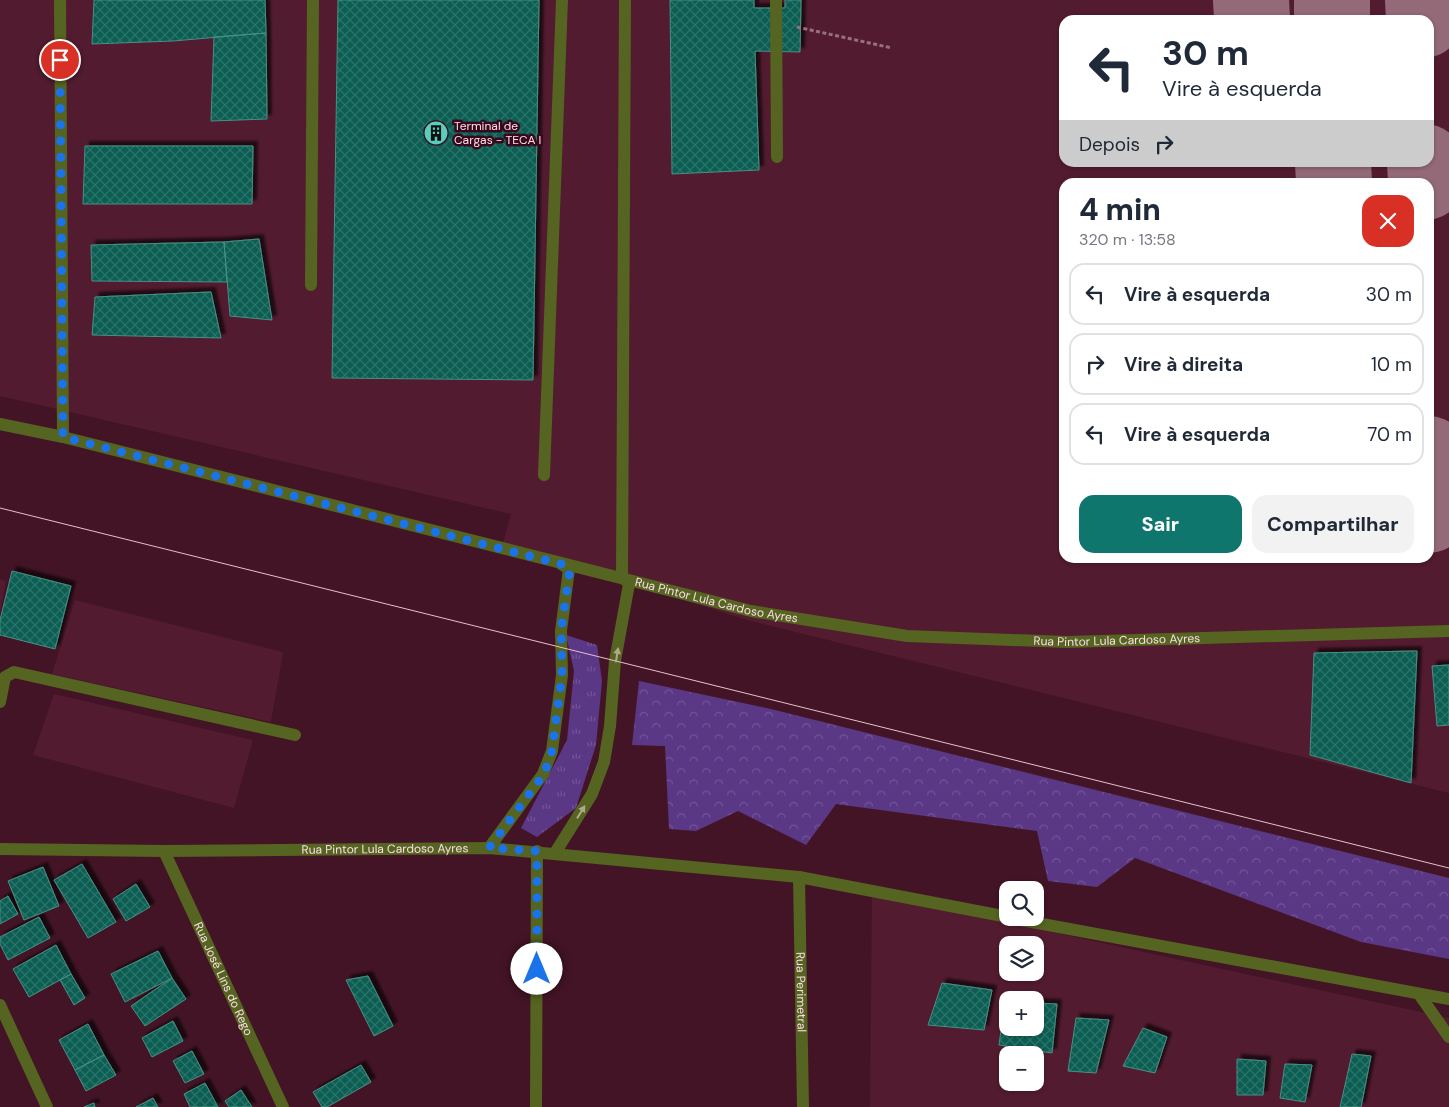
<!DOCTYPE html>
<html lang="pt">
<head>
<meta charset="utf-8">
<style>
	body { margin:0; font-family:"DM Sans",sans-serif; background:#f2f2f3; color:#1f2937; height:100vh; display:flex; flex-direction:column; font-size:19px; white-space:nowrap }
	* { box-sizing:border-box; margin:0 }
	p { font-size:16px; color:#747a83 }
	.icon { flex:none; width:28px; height:28px; fill:none; stroke:currentColor; stroke-width:2; stroke-linecap:round; stroke-linejoin:round }
	.map { position:relative; flex:1; overflow:hidden }
	.sheet { position:absolute; left:1059px; top:178px; width:375px; height:385px; display:flex; flex-direction:column; background:#fff; border-radius:15px; box-shadow:0 1px 4px #0004 }
	.sheet>* { flex:none }
	.hud { position:absolute; left:1059px; top:15px; width:375px; height:152px; border-radius:15px; box-shadow:0 1px 4px #0004; background:#fff; color:#1f2937; overflow:hidden }
	.tools { position:absolute; left:999px; top:881px; display:grid; gap:10px }
	.tools a { display:grid; place-items:center; width:45px; height:45px; border-radius:10px; background:#fff; box-shadow:0 1px 4px #0004; font-size:25px }
	.pin { position:absolute; display:grid; place-items:center; width:42px; height:42px; color:#fff; margin:-21px; border:2px solid #fff; border-radius:50%; box-shadow:0 1px 5px #0007 }
	.me { position:absolute; width:55px; margin:-28px; rotate:0deg; stroke-linejoin:round; filter:drop-shadow(0 0 4px #0008) }
	.turn { display:flex; align-items:center; gap:18px; height:105px; padding:0 20px; font-size:22px }
	.turn .icon { width:65px; height:65px; stroke-width:2.5 }
	.turn b { display:block; font-size:35px; line-height:42px }
	.then { display:flex; align-items:center; height:48px; padding:0 20px; background:#0003; gap:10px; font-size:19px }
	.round { display:grid; place-items:center; flex:none; width:52px; height:52px; border-radius:15px; background:#f2f2f3 }
	.summary { display:flex; align-items:center; justify-content:space-between; height:85px; padding:0 20px }
	h1 { font-size:30px; font-weight:800; line-height:38px }
	.action { display:flex; gap:10px; margin-top:auto; padding:10px 20px }
	.action a { flex:1; height:58px; border-radius:15px; background:#0f766e; color:#fff; font-size:20px; font-weight:800; line-height:58px; text-align:center }
	.action a+a { background:#f2f2f3; color:#1f2937 }
	ul { padding:0; list-style:none }
	li { display:flex; align-items:center; gap:15px; height:62px; margin:0 10px 8px; padding:0 10px; border:2px solid #e0e1e3; border-radius:15px }
	li div { flex:1 }
	li b { display:block; font-size:19px }
	li em { font-style:normal }
	.map>svg:first-child { display:block }
	.built { fill:#521b2f; fill-rule:evenodd }
	.grass { fill:url(#grass-tufts) }
	.forest { fill:url(#forest-crowns) }
	.lines { fill:none; stroke-linecap:round; stroke-linejoin:round }
	.taxiway { stroke:#946a78; stroke-width:76 }
	.building { fill:url(#building-cross-hatch); stroke:#489084; filter:url(#shadow) }
	.path { stroke:#98707d; stroke-width:3; stroke-dasharray:4 2.5; stroke-linecap:butt }
	.minor { stroke:#556420; stroke-width:12 }
	.tram { stroke:#e4c1cb; stroke-width:1 }
	.oneway { fill:#b2a78d }
	.route { stroke:#1a73e8; stroke-width:9; stroke-dasharray:0 16.2 }
	.labels { text-anchor:middle; dominant-baseline:central; stroke-width:5; stroke-linejoin:round; paint-order:stroke }
	.poi-label { font-size:12px; fill:#fedde6; stroke:#38091c; text-anchor:start }
	.street-label { font-size:12px; fill:#fedde6; stroke:#38091c }
</style>
</head>
<body>
<div class="map">
<svg width="1449" height="1107" viewBox="0 0 1449 1107">
	<defs>
		<pattern id="grass-tufts" width="24" height="20" patternUnits="userSpaceOnUse" patternTransform="scale(1.25)"><rect width="24" height="20" fill="#5a3886"/><path d="M3 7l-1-3M5 7V3M7 7l1-3M15 17l-1-3M17 17v-4M19 17l1-3" fill="none" stroke="#735497"/></pattern>
		<pattern id="forest-crowns" width="20" height="18" patternUnits="userSpaceOnUse" patternTransform="scale(1.25)"><rect width="20" height="18" fill="#5a3886"/><path d="M2 6a3 3 0 1 1 6 0M12 15a3 3 0 1 1 6 0" fill="none" stroke="#735497"/></pattern>
		<pattern id="building-cross-hatch" width="8" height="8" patternUnits="userSpaceOnUse" patternTransform="scale(1.25)"><rect width="8" height="8" fill="#075d52"/><path d="M0 0l8 8M0 8l8-8" fill="none" stroke="#2c746b"/></pattern>
		<filter id="shadow"><feDropShadow dx="4.5" dy="-4.5" stdDeviation="1" flood-color="#0009"/></filter>
	</defs>
	<rect width="100%" height="100%" fill="#431425"/>
	<path class="built" d="M0,0h1449v793l-702,-173 -79,-25 -167,-45 10,-36 -511,-118zM1064,20h365v142h-365zM1064,182h365v376h-365z
		M0,579l6,2 -6,33z
		M75,600l208,52 -12,70 -219,-48z
		M54,694l199,46 -19,68 -201,-53z
		M872,893l577,125v89h-579zM1008,945h27v27h-27zM1008,1000h27v28h-27zM1008,1055h27v27h-27z"/>
	<path class="grass" d="M566,635l31,10 5,36 -6,64 -20,63 -39,29 -16,-9 46,-88 7,-69z"/>
	<path class="forest" d="M639,681l132,28 678,169v81l-88,-17 -226,-84 -38,29 -49,-6 -11,-50 -201,-27 -30,41 -68,-34 -42,20 -27,-2 -4,-83 -33,-1z"/>
	<g class="lines">
		<path class="taxiway" d="M1251,0l1,18
			M1332,0v20
			M1423,0l1,20
			M1333,162l1,20
			M1425,162l1,20
			M1429,454v61"/>
	</g>
	<path class="building" d="M94,0h171l1,33 -93,8 -81,3z
		M338,0h201l-6,380 -201,-2z
		M670,0h84v8h31v-8h16l-1,52 -45,-1 4,119 -87,4z
		M266,33l1,86 -56,2 3,-84z
		M85,146h168l-1,58h-169z
		M259,239l13,81 -42,-4 -6,-74z
		M224,242l3,40 -135,-1 -1,-36z
		M211,292l10,46 -129,-3 3,-38z
		M12,571l59,15 -16,63 -55,-14v-15z
		M1417,651l-6,132 -101,-28 4,-102z
		M1449,665v60l-12,1 -5,-60z
		M82,864l34,58 -28,16 -34,-58z
		M43,867l16,39 -35,14 -16,-39z
		M136,884l14,23 -24,14 -13,-22z
		M8,896l10,18 -18,10v-23z
		M39,917l11,21 -42,22 -8,-16v-7z
		M56,945l15,29 -42,23 -16,-28z
		M158,951l14,27 -47,24 -14,-28z
		M71,974l14,24 -11,7 -14,-25z
		M368,976l25,50 -19,10 -28,-56z
		M172,978l14,21 -41,27 -14,-20z
		M942,983l50,7 -8,40 -56,-5z
		M1005,1001h3v27h27v-25l22,1 -5,49 -53,-8z
		M1076,1018l33,2 -13,53 -28,-2z
		M173,1021l10,20 -31,16 -10,-19z
		M88,1024l16,31 -29,15 -16,-30z
		M1143,1028l24,9 -12,36 -32,-7z
		M192,1051l12,23 -19,9 -12,-22z
		M1352,1054l19,2 -10,51h-21z
		M104,1055l12,20 -30,16 -11,-21z
		M1237,1059l29,2 -3,34h-26z
		M1285,1064l27,1 -7,37 -25,-4z
		M361,1065l10,17 -44,25h-5l-9,-15z
		M205,1083l13,24h-28l-6,-13z
		M241,1090l11,17h-23l-4,-6z
		M153,1098l5,9h-22z
		M94,1103l1,4h-11z"/>
	<g class="lines">
		<path class="path" d="M797,27l95,21"/>
		<g class="minor">
			<path d="M60,0l3,437"/>
			<path d="M776,0l1,157"/>
			<path d="M311,285l2,-285"/>
			<path id="s1" d="M0,424l63,13 688,174 156,25 160,6 382,-11"/>
			<path d="M544,475l18,-475"/>
			<path d="M0,702l5,-25 9,-5 281,63"/>
			<path d="M489,848l54,-74 9,-23 10,-76 -1,-44 8,-62 -8,-5"/>
			<path id="s2" d="M0,849l164,2 325,-3 310,29 209,40"/>
			<path id="s3" d="M164,851l119,256"/>
			<path d="M555,853l37,-59 12,-32 6,-36 5,-65 14,-77 -7,-8 3,-576"/>
			<path id="s4" d="M799,877l4,230"/>
			<path d="M1010,918l439,81"/>
			<path d="M1419,994l30,43"/>
			<path d="M0,1005l47,102"/>
			<path d="M536,1107l1,-256"/>
		</g>
		<path class="tram" d="M0,508l1449,360"/>
	</g>
	<defs><path id="oneway-solid" d="M-6-.8H1V-3.2L6.5 0L1 3.2V.8H-6Z" transform="scale(1.25)"/></defs>
	<g class="oneway">
		<use href="#oneway-solid" transform="translate(617 655) rotate(-81)"/>
		<use href="#oneway-solid" transform="translate(581 812) rotate(-58)"/>
	</g>
	<g class="lines">
		<path class="route" d="M60,60l3,377 498,127 9,5 -9,62 1,44 -10,76 -8,23 -55,74 48,3v118"/>
	</g>
	<defs>
		<symbol id="building-disc" viewBox="-11 -11 22 22"><circle r="9.5" fill="#5bcebb" stroke="#38091c"/><path d="M-4-6H4V6H1V3H-1V6H-4ZM-2.5-4.3h1.7v1.8h-1.7ZM.8-4.3h1.7v1.8H.8ZM-2.5-1h1.7V.8h-1.7ZM.8-1h1.7V.8H.8Z" fill="#111"/></symbol>
	</defs>
	<g fill-rule="evenodd">
		<use href="#building-disc" x="422" y="119" width="28" height="28"/>
	</g>
	<g class="labels">
		<g class="poi-label">
			<text x="454" y="126">Terminal de<tspan x="454" dy="14">Cargas - TECA I</tspan></text>
		</g>
		<g class="street-label">
			<text stroke="none"><textPath href="#s1" startOffset="738">Rua Pintor Lula Cardoso Ayres</textPath></text>
			<text stroke="none"><textPath href="#s1" startOffset="1142">Rua Pintor Lula Cardoso Ayres</textPath></text>
			<text stroke="none"><textPath href="#s2" startOffset="385">Rua Pintor Lula Cardoso Ayres</textPath></text>
			<text stroke="none"><textPath href="#s3" startOffset="141">Rua José Lins do Rego</textPath></text>
			<text stroke="none"><textPath href="#s4" startOffset="115">Rua Perimetral</textPath></text>
		</g>
	</g>
</svg>
<div class="tools">
<a><svg class="icon" aria-label="search" viewBox="0 0 24 24"><circle cx="10" cy="10" r="6"/><path d="M15 15l6 6"/></svg></a>
<a><svg class="icon" aria-label="layers" viewBox="0 0 24 24"><path d="M12 4l9 5-9 5-9-5zM3 14l9 5 9-5"/></svg></a>
<a>+</a>
<a>−</a>
</div>
<div class="pin" style="left:60px;top:60px;background:#d93025"><svg class="icon" aria-label="arrive" viewBox="0 0 24 24"><path d="M6 21V4h12l-3 4 3 4H6"/></svg></div>
<svg class="me" style="left:537px;top:969px" viewBox="-20 -20 40 40"><circle r="19" fill="#fff"/><path d="M0-13L10 11 0 6-10 11z" fill="#1a73e8"/></svg>
<div class="hud">
<div class="turn"><svg class="icon" aria-label="left" viewBox="0 0 24 24"><path d="M17 20v-9H6M10 6l-5 5 5 5"/></svg><div><b>30 m</b>Vire à esquerda</div></div>
<div class="then">Depois<svg class="icon" aria-label="right" viewBox="0 0 24 24"><path d="M7 20v-9h11M14 6l5 5-5 5"/></svg></div>
</div>
<section class="sheet">
<div class="summary"><div><h1>4 min</h1><p>320 m · 13:58</p></div><a class="round" style="background:#d93025;color:#fff"><svg class="icon" aria-label="close" viewBox="0 0 24 24"><path d="M6 6l12 12M18 6L6 18"/></svg></a></div>
<ul>
<li><svg class="icon" aria-label="left" viewBox="0 0 24 24"><path d="M17 20v-9H6M10 6l-5 5 5 5"/></svg><div><b>Vire à esquerda</b></div><em>30 m</em></li>
<li><svg class="icon" aria-label="right" viewBox="0 0 24 24"><path d="M7 20v-9h11M14 6l5 5-5 5"/></svg><div><b>Vire à direita</b></div><em>10 m</em></li>
<li><svg class="icon" aria-label="left" viewBox="0 0 24 24"><path d="M17 20v-9H6M10 6l-5 5 5 5"/></svg><div><b>Vire à esquerda</b></div><em>70 m</em></li>
</ul>
<div class="action"><a>Sair</a><a>Compartilhar</a></div>
</section>
</div>
</body>
</html>
